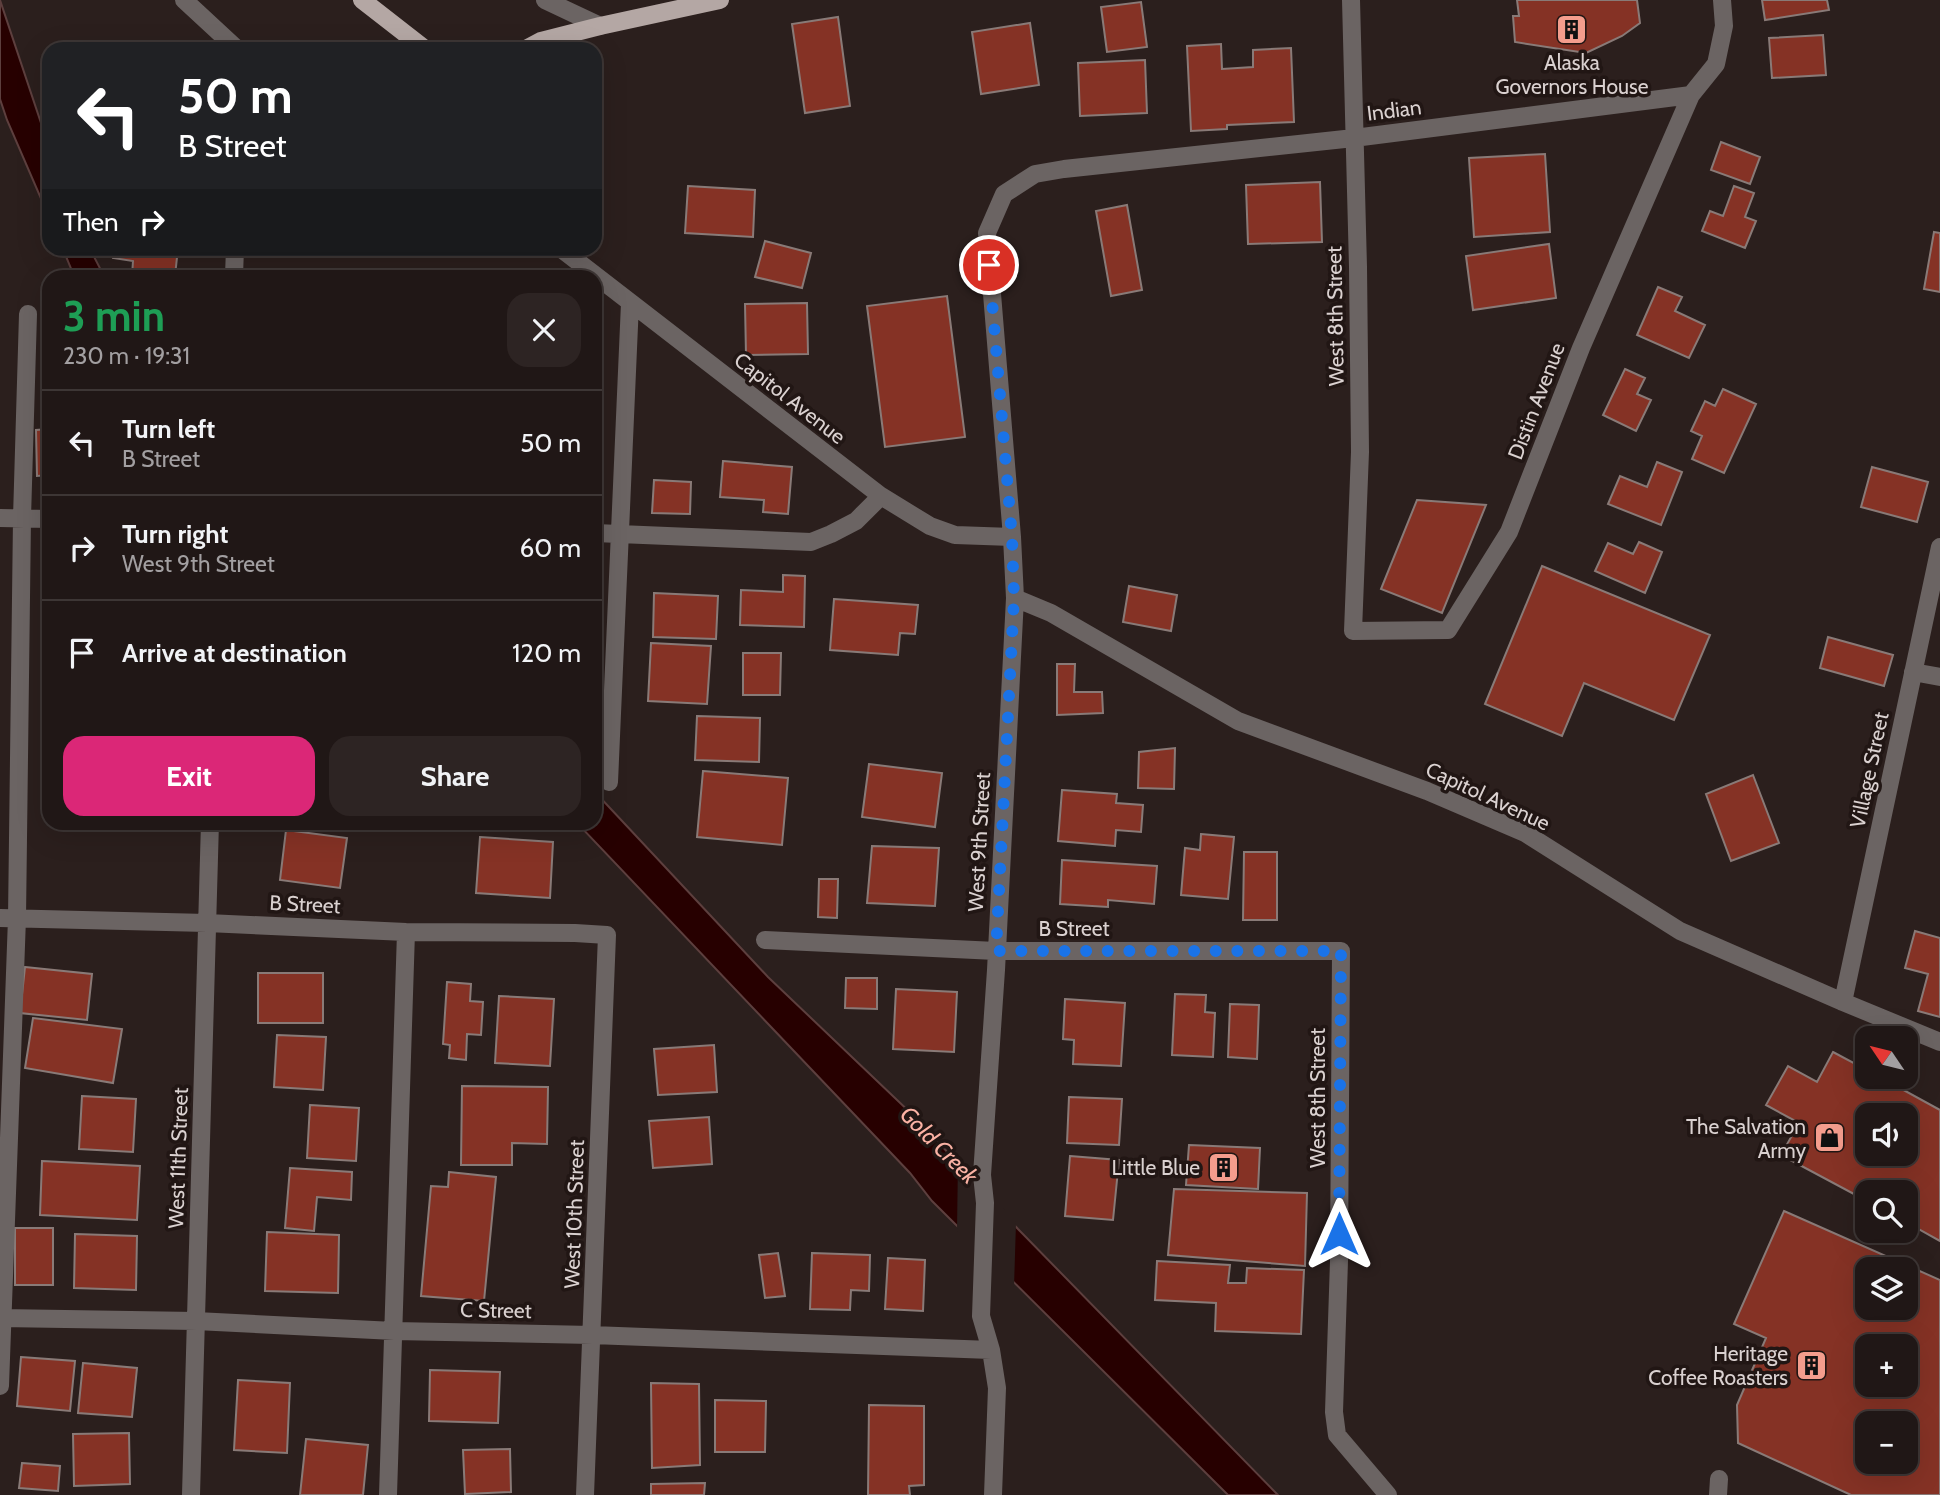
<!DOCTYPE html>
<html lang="en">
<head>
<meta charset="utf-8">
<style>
	body { margin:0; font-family:Cabin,sans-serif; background:#2d2423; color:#f1f3f6; height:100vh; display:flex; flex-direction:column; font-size:26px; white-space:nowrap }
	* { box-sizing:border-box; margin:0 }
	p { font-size:23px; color:#a29fa1 }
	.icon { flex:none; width:38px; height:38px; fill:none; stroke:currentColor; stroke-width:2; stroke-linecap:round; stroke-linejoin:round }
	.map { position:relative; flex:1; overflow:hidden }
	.panel { position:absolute; left:42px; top:270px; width:560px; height:560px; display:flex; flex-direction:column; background:#201716; border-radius:21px; box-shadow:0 7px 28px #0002,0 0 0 2px #3d3635 }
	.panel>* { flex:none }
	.guide { position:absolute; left:42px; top:42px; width:560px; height:214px; border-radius:21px; box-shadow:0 7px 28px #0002,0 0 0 2px #3d3635; background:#202124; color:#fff; overflow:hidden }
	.needle { width:46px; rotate:305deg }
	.tools { position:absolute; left:1855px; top:1026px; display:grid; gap:14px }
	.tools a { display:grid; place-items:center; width:63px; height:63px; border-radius:14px; background:#201716; box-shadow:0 7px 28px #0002,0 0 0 2px #3d3635; font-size:35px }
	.pin { position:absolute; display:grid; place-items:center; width:60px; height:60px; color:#fff; margin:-30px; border:4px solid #fff; border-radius:50%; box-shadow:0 2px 7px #0007 }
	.me { position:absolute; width:77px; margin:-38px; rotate:0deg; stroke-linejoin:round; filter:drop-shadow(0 0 5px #0008) }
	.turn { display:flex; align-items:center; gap:24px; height:147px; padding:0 21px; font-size:32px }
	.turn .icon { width:91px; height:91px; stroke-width:2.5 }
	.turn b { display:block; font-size:49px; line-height:60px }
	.then { display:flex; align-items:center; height:66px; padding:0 21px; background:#0003; gap:14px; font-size:26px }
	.round { display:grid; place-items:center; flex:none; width:74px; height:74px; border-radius:21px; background:#2d2423 }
	.summary { display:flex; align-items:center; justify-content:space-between; height:119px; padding:0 21px }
	h1 { font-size:42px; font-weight:800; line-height:52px; color:#1e9e55 }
	.action { display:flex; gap:14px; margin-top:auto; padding:14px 21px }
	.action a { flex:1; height:80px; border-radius:21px; background:#db2777; color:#fff; font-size:28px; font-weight:800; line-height:80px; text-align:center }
	.action a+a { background:#2d2423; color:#f1f3f6 }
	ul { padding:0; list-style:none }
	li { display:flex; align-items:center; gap:21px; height:105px; padding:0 21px; border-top:2px solid #3d3635 }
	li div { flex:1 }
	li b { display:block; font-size:26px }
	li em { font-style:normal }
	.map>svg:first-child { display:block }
	.water { fill:#270000; stroke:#5d3f3e; stroke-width:2 }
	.pier { fill:#2b1f1d }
	.building { fill:#853225; stroke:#897a77; stroke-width:2; fill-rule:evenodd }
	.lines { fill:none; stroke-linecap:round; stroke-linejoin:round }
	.minor { stroke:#6b6463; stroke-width:18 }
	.major { stroke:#b4a7a4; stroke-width:18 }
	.route { stroke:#1a73e8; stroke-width:12; stroke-dasharray:0 21.6 }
	.labels { text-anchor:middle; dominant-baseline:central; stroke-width:7; stroke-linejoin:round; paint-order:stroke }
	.poi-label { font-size:21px; fill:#dad1d0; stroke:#211614; text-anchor:end }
	.street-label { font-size:21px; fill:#dad1d0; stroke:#211614 }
	.water-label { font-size:23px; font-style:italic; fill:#fbb2a4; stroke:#211614 }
</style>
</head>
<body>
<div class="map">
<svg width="1940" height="1495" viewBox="0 0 1940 1495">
	<rect width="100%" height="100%" fill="#2b1f1d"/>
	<path class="water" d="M0,0l49,147v70l-42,-97 -7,-21z
		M63,249h27l14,27h-30z
		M595,792l173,185 149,142 101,110 260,266h-50l-296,-294 -22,-28 -333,-350 18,-1z"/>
	<path class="pier" d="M958,1159l58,63 -2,65 -57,-56z"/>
	<path class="building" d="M1517,0h120l3,23 -18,13 -36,17 -71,-11 -2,-26h6z
		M1762,0h65l2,10 -64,10z
		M1141,2l6,45 -40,5 -6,-45z
		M838,17l12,89 -45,7 -13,-89z
		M1030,23l9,62 -58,9 -9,-62z
		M1823,35l3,40 -54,3 -3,-40z
		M1221,44l1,25 31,-2v-17l38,-2 3,74 -67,3v4l-36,2 -4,-85z
		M1145,60l2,53 -67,3 -2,-53z
		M1721,142l39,15 -10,27 -39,-14z
		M1545,154l5,78 -76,5 -5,-79z
		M1320,182l2,60 -74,2 -2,-59z
		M688,186l67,4 -2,47 -68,-4z
		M1734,186l20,7 -9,24 11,4 -11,27 -43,-17 8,-20 13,5z
		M1127,205l15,85 -31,6 -15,-85z
		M1934,232l6,1v59l-16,-3z
		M765,241l46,12 -9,35 -47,-11z
		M1549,244l7,54 -83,12 -7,-54z
		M114,248h64l-3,28h-43l1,-15 -20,-3z
		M1658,287l24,10 -7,14 30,14 -16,33 -52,-23z
		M947,296l18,141 -80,10 -18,-141z
		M807,303l1,51 -62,1 -1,-51z
		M1625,369l20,9 -8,16 14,6 -15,31 -33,-16z
		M1723,389l33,15 -32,69 -32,-14 10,-23 -11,-5 14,-30 10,5z
		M49,429v46l-12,1 -1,-46z
		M723,461l69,6 -4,47 -25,-2 1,-12 -44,-3z
		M1657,462l25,10 -21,53 -53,-21 12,-28 27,11z
		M1872,467l56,15 -11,40 -56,-15z
		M654,480l37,2 -1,32 -38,-1z
		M1417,500l69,5 -44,108 -61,-24z
		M1639,542l23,10 -17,41 -50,-22 13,-28 25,11z
		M1542,566l168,69 -36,85 -90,-37 -22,53 -77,-32z
		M783,575l22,1 -1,51 -64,-2 1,-35 42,2z
		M1129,586l48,9 -6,36 -48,-9z
		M654,593l64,3 -2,43 -63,-2z
		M834,599l84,6 -3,29 -15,-1 -2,22 -68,-5z
		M1828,637l65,18 -9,31 -64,-18z
		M651,643l60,3 -4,58 -59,-3z
		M743,653h38l-1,42h-37z
		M1057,664h18l-1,28h28l1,21 -46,2z
		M697,716l63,2 -1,44 -64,-2z
		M1175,748l-1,41 -36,-1 1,-36z
		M869,764l73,9 -7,54 -73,-10z
		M703,771l85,7 -6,67 -85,-8z
		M1753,775l26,68 -48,18 -25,-67z
		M1062,790l55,4 -1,9 27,2 -2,27 -25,-2 -1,16 -57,-5z
		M292,822h50l-1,5 -49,-3z
		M286,830l61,8 -7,50 -60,-8z
		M1201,834l33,3 -6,62 -47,-4 4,-47 15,2z
		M480,837l73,5 -3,56 -74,-5z
		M872,846l67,2 -4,58 -68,-3z
		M1244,852h33v68h-34z
		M1062,860l95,6 -3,38 -46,-4v7l-48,-3z
		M819,879h19l-1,39 -19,-1z
		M1915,931l25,7v79l-22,-6 10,-37 -23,-6z
		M25,967l67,7 -5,46 -67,-7z
		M258,973h65v50h-65z
		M846,978h31v31l-32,-1z
		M447,982l24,2 -1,17 13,1 -2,33 -14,-1 -1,26 -17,-2 1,-13 -7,-1z
		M896,989l61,3 -3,60 -61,-3z
		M1175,994l31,1 -1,17 10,1 -2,44 -41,-2z
		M499,996l55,3 -4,67 -55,-3z
		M1065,999l60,4 -4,63 -48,-2 1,-24 -11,-1z
		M1230,1004l29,1 -2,54 -29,-2z
		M33,1018l89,11 -9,54 -88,-15z
		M277,1035l49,2 -3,53 -49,-3z
		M714,1045l3,47 -59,3 -4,-46z
		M1833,1052l34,18v6h11l62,34v131l-34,-19v-30h-39v9l-86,-46 18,-32 -33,-18 22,-39 29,16zM1867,1115h39v38h-39z
		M462,1086l86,1 -1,57 -35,-1v22h-51z
		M82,1096l54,3 -3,53 -54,-3z
		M1069,1097l53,2 -3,46 -52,-2z
		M310,1105l49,3 -3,53 -49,-3z
		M709,1117l3,47 -59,4 -4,-47z
		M1189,1145l71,3 -2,41 -72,-4z
		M1070,1156l49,4 -6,60 -48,-4z
		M42,1161l98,5 -3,54 -97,-5z
		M290,1168l62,4 -1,28 -34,-3 -3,34 -29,-3z
		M449,1172l47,5 -12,124 -63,-5 10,-110 17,1z
		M1174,1189l133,4 -2,73 -137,-11z
		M1784,1211l156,69v215h-89l-113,-52 -1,-38 29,-67 -32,-14zM1867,1269h39v38h-39zM1867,1346h39v38h-39zM1867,1423h39v38h-39z
		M15,1228h38v57h-38z
		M267,1232l72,3 -1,58 -73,-2z
		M75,1234l62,2 -1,54 -62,-2z
		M778,1253l7,43 -20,2 -6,-43z
		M812,1253l58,2 -1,36 -18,-1 -1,20 -40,-1z
		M888,1258l37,2 -2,51 -38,-2z
		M1157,1261l73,4 -2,18h18l1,-15 57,2 -3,64 -86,-3 1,-28 -61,-3z
		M21,1357l54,4 -5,50 -53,-5z
		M83,1363l54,5 -5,49 -54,-4z
		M430,1370l70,2 -2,51 -69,-2z
		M238,1380l52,3 -3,70 -53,-3z
		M651,1383l48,1 1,81 -48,3z
		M715,1400l51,1 -1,51h-50z
		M869,1405l55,1v79l-15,1 1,9h-42z
		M129,1433l1,51 -56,2 -1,-52z
		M306,1439l62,6 -5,50h-63z
		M510,1449l1,43 -46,2 -2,-44z
		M22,1463l38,3 -2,25 -39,-3z
		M705,1483l-1,12h-53v-11z"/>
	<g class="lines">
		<path class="minor" d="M184,0l53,49
			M545,0l55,26
			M1351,0l7,267 2,185 -7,179 95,-1 61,-98 72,-184 110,-253
			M560,248l321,248 49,30 25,9 57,2
			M234,276l1,-28
			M0,518l49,1
			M595,533l216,9 20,-8 25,-13 25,-25
			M1015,598l36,15 187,108 189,70 98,42 155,98 163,71 97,40
			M1913,672l27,5
			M609,782l21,-479
			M0,918l207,5 199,9 169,1 32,2 -22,560
			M765,940l231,11h345l-2,310 -5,151 3,23 51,60
			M1843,1002l97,-455
			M0,1318l196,3 198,10 198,4 399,15
			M0,1386l17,-468 5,-400 6,-204
			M191,1495l19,-673
			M388,1495l18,-563
			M993,1495l4,-107 -6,-38 -10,-34 4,-113 -3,-28 14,-205 19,-372 -3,-61 -25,-304 17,-39 31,-20 29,-5 290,-31 337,-43 25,-31 8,-38 -2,-26
			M1718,1495l1,-16"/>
		<path class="major" d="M362,0l63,49
			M526,49l15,-8 59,-15 120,-26"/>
	</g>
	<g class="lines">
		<path class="route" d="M989,265l23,272 2,61 -18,353h345l-2,283"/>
	</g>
	<defs>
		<symbol id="building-square" viewBox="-11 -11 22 22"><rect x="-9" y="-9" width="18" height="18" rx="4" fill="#f49d8d" stroke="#211614"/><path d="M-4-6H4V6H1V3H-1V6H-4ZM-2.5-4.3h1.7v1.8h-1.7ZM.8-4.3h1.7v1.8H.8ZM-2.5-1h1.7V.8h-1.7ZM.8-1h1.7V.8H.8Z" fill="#111"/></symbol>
		<symbol id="shop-square" viewBox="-11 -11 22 22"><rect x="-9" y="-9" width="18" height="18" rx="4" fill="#f49d8d" stroke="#211614"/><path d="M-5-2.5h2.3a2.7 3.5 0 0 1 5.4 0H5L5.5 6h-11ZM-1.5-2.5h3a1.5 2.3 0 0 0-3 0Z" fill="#111"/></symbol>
	</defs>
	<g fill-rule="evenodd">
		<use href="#building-square" x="1554" y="12" width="35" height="35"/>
		<use href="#shop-square" x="1812" y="1120" width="35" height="35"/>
		<use href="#building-square" x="1206" y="1150" width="35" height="35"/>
		<use href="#building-square" x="1794" y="1348" width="35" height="35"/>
	</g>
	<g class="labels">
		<g class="poi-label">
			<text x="1572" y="62" text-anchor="middle">Alaska<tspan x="1572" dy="24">Governors House</tspan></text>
			<text x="1806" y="1126">The Salvation<tspan x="1806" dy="24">Army</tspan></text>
			<text x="1200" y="1167">Little Blue</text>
			<text x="1788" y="1353">Heritage<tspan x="1788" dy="24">Coffee Roasters</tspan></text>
		</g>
		<g class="street-label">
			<text transform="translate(1394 110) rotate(-7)">Indian</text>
			<text transform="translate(1335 316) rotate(-91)">West 8th Street</text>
			<text transform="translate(790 398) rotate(38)">Capitol Avenue</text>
			<text transform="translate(1536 401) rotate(-69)">Distin Avenue</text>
			<text transform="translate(1869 770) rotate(-78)">Village Street</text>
			<text transform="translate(1488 796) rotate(25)">Capitol Avenue</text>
			<text transform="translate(979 842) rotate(-87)">West 9th Street</text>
			<text transform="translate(305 904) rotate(3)">B Street</text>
			<text x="1074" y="928">B Street</text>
			<text transform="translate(1317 1098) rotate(-90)">West 8th Street</text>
			<text transform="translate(178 1158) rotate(-88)">West 11th Street</text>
			<text transform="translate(574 1214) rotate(-88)">West 10th Street</text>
			<text transform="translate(496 1310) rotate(1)">C Street</text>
		</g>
		<g class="water-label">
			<text transform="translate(939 1145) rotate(45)">Gold Creek</text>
		</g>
	</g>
</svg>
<div class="tools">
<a><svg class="needle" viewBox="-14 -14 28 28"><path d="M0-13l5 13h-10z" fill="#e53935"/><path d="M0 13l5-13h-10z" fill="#a29fa1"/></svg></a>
<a><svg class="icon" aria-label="sound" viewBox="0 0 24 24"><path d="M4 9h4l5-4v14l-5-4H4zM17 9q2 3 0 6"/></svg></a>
<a><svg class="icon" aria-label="search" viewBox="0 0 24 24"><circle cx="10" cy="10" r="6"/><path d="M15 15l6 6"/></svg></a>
<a><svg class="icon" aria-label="layers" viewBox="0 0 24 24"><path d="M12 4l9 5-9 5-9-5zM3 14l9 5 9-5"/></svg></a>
<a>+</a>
<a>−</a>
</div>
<div class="pin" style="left:989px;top:265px;background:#d93025"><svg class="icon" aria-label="arrive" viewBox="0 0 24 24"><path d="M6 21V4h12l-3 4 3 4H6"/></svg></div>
<svg class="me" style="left:1339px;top:1234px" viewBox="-20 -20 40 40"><path d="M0-17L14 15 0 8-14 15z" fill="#1a73e8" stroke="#fff" stroke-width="4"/></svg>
<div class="guide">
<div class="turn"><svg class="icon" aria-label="left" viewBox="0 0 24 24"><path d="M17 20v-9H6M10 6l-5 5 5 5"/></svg><div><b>50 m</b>B Street</div></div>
<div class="then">Then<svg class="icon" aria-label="right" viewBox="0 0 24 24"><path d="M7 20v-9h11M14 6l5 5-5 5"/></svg></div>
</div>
<section class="panel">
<div class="summary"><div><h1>3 min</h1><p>230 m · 19:31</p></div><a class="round"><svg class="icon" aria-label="close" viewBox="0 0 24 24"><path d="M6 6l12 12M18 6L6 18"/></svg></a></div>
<ul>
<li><svg class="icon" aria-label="left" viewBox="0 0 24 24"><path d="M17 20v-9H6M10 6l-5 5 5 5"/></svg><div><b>Turn left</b><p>B Street</p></div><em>50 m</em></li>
<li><svg class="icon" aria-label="right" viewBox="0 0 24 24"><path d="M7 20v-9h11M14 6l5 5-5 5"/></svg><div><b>Turn right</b><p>West 9th Street</p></div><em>60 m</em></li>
<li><svg class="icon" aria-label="arrive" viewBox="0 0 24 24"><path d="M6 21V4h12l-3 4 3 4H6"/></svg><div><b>Arrive at destination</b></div><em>120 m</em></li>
</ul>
<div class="action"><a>Exit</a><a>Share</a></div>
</section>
</div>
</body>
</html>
